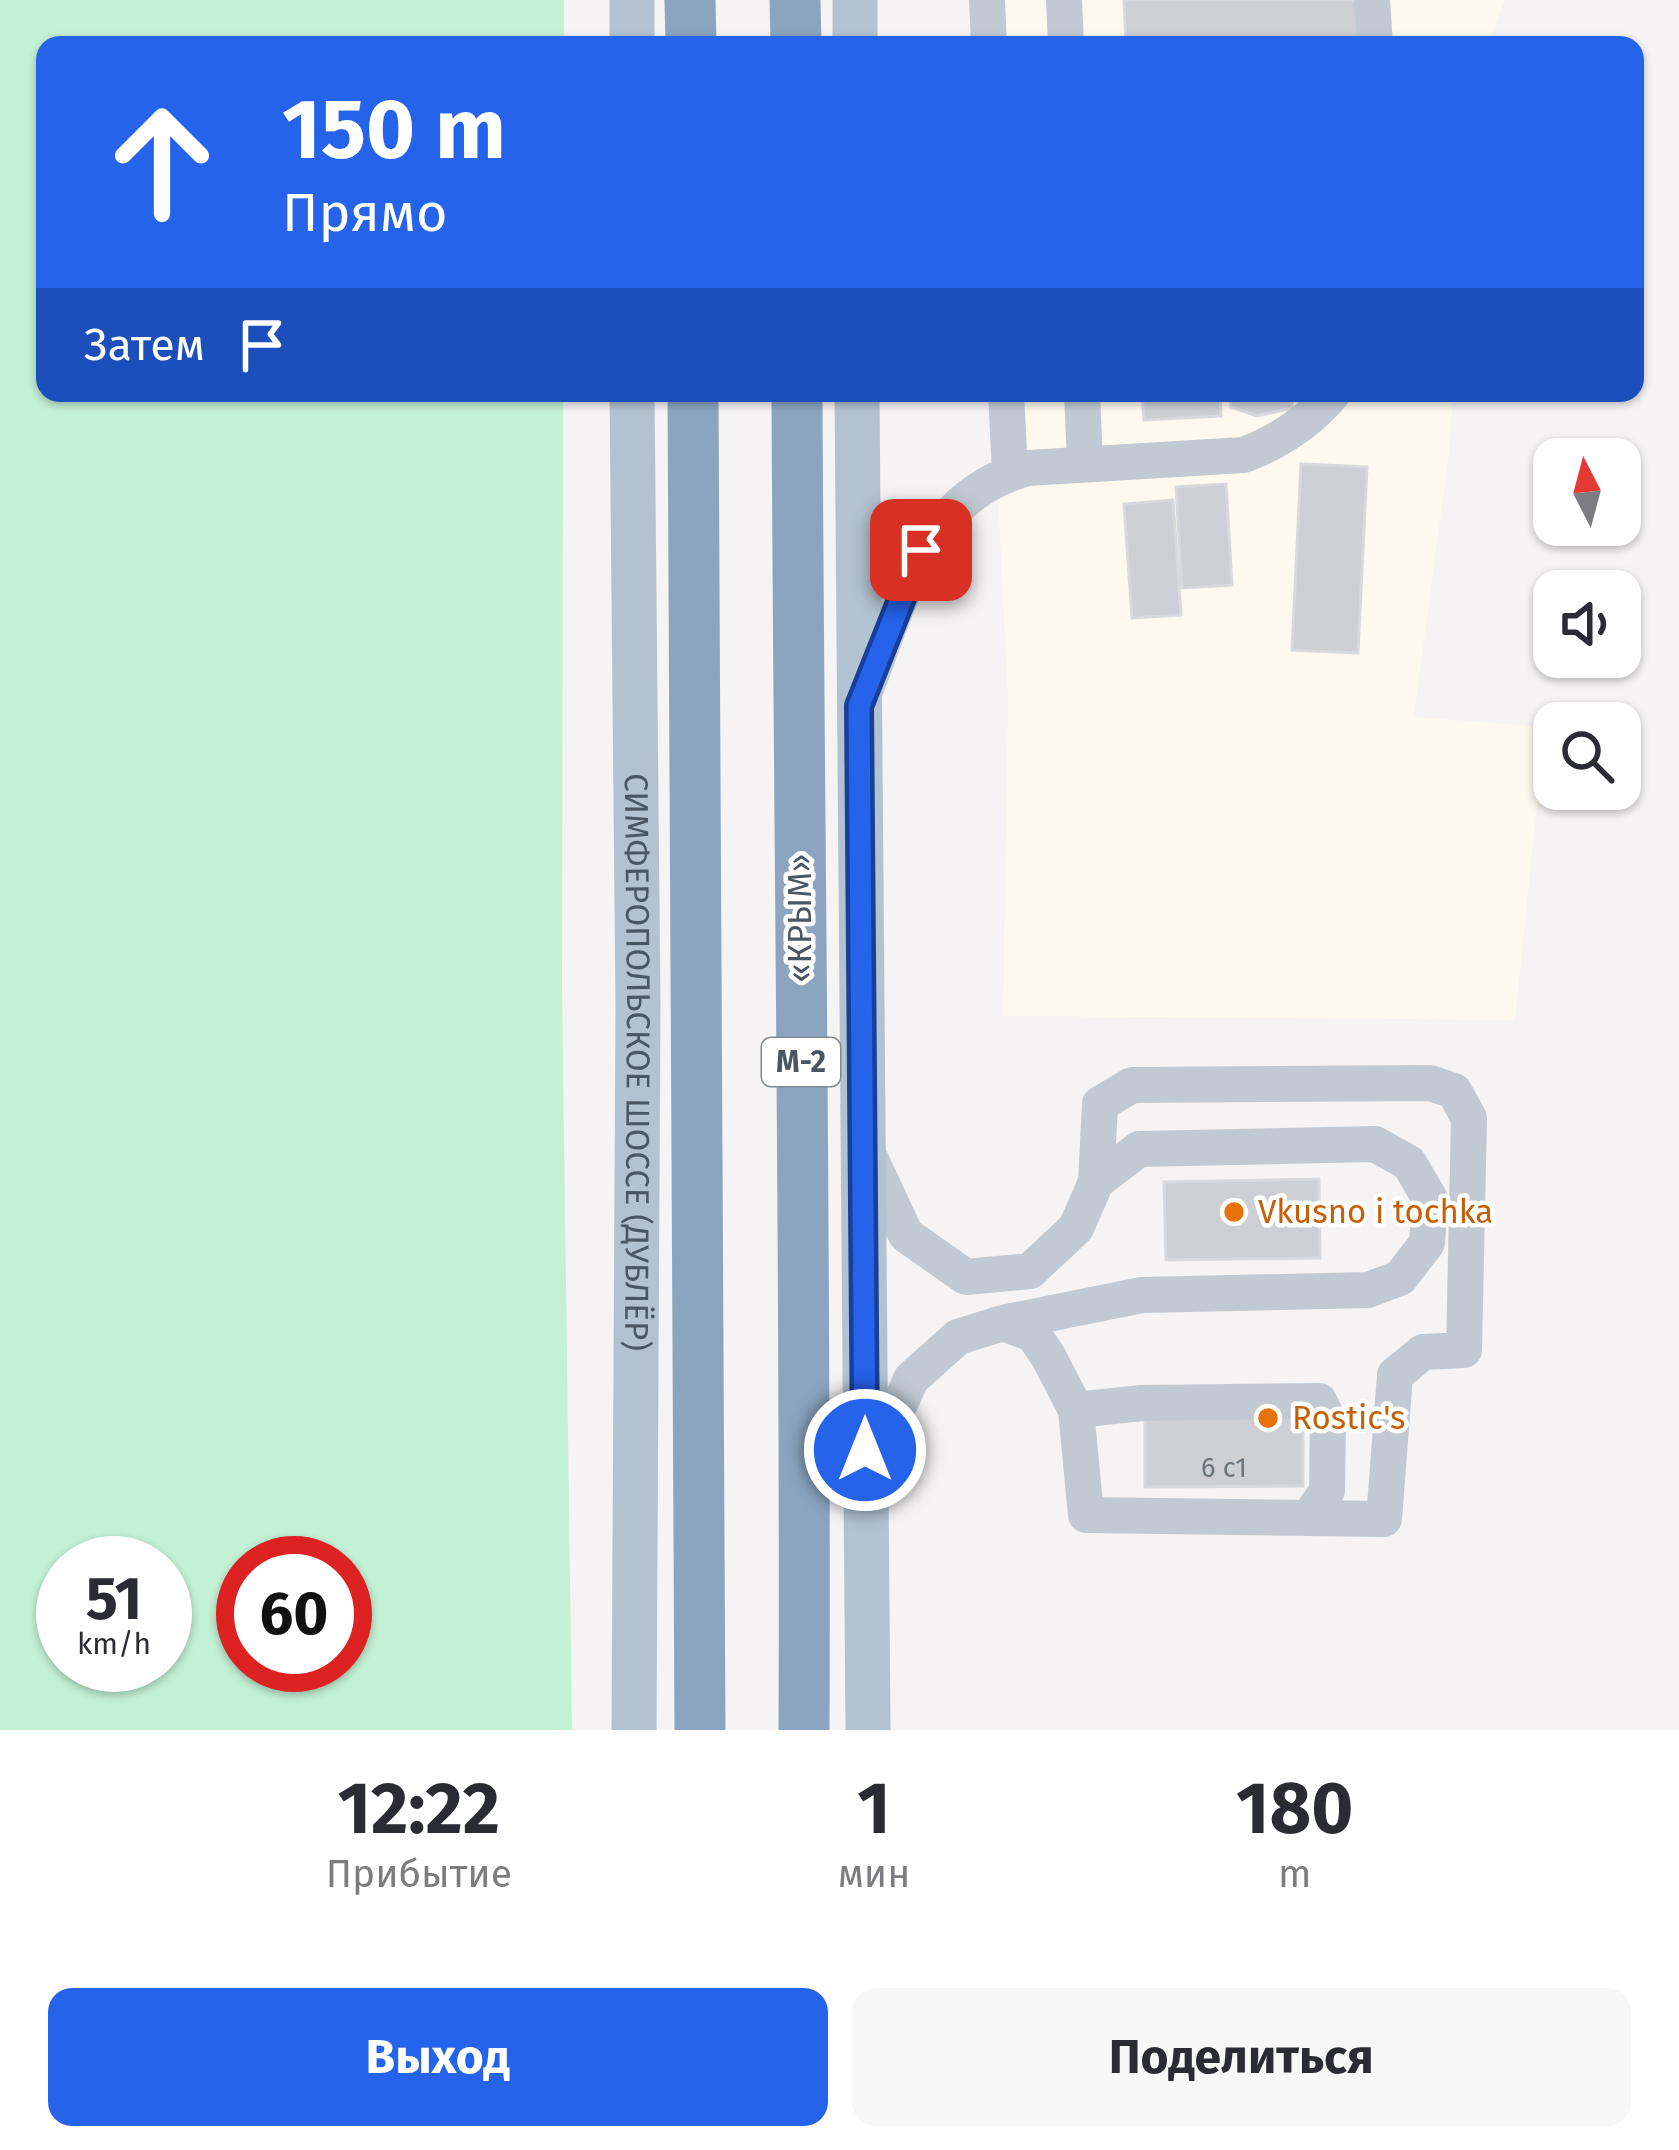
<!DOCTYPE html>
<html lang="ru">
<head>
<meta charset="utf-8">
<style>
	body { margin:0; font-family:"Fira Sans",sans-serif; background:#f7f7f7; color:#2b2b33; height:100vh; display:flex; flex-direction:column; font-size:45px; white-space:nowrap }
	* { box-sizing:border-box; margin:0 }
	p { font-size:39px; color:#7c7c81 }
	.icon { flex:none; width:66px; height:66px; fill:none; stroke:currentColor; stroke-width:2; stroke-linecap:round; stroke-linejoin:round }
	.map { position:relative; height:1730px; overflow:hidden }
	.drawer { display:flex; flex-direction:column; background:#fff; flex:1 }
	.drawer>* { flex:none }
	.guide { position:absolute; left:36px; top:36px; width:1608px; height:366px; border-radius:24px; box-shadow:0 3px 9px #0004; background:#2563eb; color:#fff; overflow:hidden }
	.needle { width:78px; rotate:354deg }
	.controls { position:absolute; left:1533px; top:438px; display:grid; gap:24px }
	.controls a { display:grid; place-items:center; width:108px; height:108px; border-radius:24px; background:#fff; box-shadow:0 3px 9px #0004; font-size:60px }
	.speed { position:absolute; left:36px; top:1536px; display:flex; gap:24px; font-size:60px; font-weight:700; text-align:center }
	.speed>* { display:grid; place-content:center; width:156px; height:156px; border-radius:50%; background:#fff; box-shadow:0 3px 9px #0004; line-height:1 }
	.speed small { font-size:30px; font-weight:400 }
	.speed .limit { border:18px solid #d22; background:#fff; color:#111 }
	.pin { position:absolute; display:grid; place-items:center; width:102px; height:102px; color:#fff; margin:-51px; border-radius:24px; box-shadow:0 6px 18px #0006 }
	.me { position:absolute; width:132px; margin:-66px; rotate:0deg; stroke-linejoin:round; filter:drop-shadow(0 0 9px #0008) }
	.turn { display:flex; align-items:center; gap:42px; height:252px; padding:0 48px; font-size:54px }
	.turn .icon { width:156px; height:156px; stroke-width:2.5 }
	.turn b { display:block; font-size:84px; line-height:102px }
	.then { display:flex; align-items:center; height:114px; padding:0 48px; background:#0003; gap:24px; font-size:45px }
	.eta { display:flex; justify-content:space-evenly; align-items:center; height:204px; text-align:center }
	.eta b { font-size:72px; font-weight:700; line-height:84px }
	.primary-button { display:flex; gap:24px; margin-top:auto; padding:24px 48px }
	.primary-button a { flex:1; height:138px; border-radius:24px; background:#2563eb; color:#fff; font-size:48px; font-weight:700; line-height:138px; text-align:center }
	.primary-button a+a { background:#f7f7f7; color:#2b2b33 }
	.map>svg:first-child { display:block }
	.commercial { fill:#fdf9ef }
	.green { fill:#c3f1d5; fill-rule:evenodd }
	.building { fill:#cdcfd5; stroke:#d7d9de; stroke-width:3 }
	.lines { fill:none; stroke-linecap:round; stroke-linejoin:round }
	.minor { stroke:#c1cad2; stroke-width:36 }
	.major { stroke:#b3c2d1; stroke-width:45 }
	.highway { stroke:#8ba5c1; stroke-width:51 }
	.route-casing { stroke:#184099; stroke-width:30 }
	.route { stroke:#2563eb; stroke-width:21 }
	.food-dot { fill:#e8710a; stroke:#fff; stroke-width:4.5 }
	.labels { text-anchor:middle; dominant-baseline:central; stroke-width:9; stroke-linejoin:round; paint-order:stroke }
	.number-label { font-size:27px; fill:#6b747e }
	.shield { fill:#fff; stroke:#808990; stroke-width:3 }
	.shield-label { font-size:30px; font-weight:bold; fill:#4a5661 }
	.street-label { font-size:33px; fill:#4a5661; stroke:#fff }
	.food-label { font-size:33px; fill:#c56008; stroke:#fff; text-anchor:start }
</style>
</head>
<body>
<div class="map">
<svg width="1679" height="1730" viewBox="0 0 1679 1730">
	<rect width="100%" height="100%" fill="#f5f3f3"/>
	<path class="commercial" d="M973,0h532l-17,45h-513z
		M993,393h460l-4,59 -35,265 131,10 -30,293 -512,-4 5,-316z"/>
	<path class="green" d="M0,0h564v45h-519v348h518l-1,597 10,740h-572zM63,1563h102v102h-102zM243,1563h102v102h-102z"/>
	<path class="building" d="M1124,0h235l2,45h-235z
		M1142,393h78l1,23 -77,4z
		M1230,393h62v15l-35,8 -26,-9z
		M1301,464l66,3 -9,186 -66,-3z
		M1226,484l6,101 -50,3 -6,-101z
		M1173,500l8,115 -49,3 -8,-114z
		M1319,1179l1,79 -154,2 -2,-78z
		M1303,1418v68l-158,1v-68z"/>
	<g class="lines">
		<path class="minor" d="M987,0l2,45
			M1064,0l2,45
			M1372,0l3,45
			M1006,393l4,79
			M1082,393l3,70
			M865,691c35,-89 58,-196 163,-223l216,-13c36,-14 65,-33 89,-62
			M866,1149l40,86 60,42 64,-6 46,-43 20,-46 4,-78 32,-19 298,-2 24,8 15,27 -5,232 -41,2 -28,23 -11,144 -298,-4 -10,-105 -28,-54 -15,-22 -30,-11
			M1076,1410l66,-7 177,-2 9,18 -1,72 -19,27
			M868,1476l43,-97 47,-42 45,-14 139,-28 226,-5 32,-12 27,-35 3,-44 -21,-36 -34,-19 -236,5 -43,33"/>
		<g class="major">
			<path d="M632,0v45"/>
			<path d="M855,45v-45"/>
			<path id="s1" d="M632,393l6,612 -4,725"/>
			<path d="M857,393l11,1337"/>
		</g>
		<path class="highway" d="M690,0l1,45
			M795,0l1,45
			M693,393l7,1337
			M797,393c2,446 9,891 7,1337"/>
	</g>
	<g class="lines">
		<defs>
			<path id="route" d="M865,1450l-6,-744 62,-156"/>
		</defs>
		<use href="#route" class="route-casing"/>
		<use href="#route" class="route"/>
	</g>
	<g class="food-dot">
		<circle cx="1234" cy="1212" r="12"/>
		<circle cx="1268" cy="1418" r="12"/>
	</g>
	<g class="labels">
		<g class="number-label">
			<text x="1224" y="1468">6 с1</text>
		</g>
		<rect class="shield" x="762" y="1038" width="78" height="48" rx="9"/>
		<g class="shield-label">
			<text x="801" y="1062">М-2</text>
		</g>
		<g class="street-label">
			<text transform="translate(800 918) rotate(-90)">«КРЫМ»</text>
			<text stroke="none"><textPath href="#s1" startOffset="669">СИМФЕРОПОЛЬСКОЕ ШОССЕ (ДУБЛЁР)</textPath></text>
		</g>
		<g class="food-label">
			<text x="1258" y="1212">Vkusno i tochka</text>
			<text x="1292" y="1418">Rostic's</text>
		</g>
	</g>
</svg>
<div class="controls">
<a><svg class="needle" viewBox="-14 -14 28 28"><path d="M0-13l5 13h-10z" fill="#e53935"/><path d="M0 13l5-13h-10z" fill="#7c7c81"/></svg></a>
<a><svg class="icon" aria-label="sound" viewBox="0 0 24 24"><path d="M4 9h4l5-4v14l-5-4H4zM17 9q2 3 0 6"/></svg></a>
<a><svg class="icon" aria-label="search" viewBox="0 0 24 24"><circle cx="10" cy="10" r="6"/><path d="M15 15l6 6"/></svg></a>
</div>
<div class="speed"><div>51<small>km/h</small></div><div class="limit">60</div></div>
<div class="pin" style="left:921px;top:550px;background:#d93025"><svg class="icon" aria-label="arrive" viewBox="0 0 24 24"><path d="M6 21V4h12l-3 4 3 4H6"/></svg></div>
<svg class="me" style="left:865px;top:1450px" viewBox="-20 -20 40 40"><circle r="17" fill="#2563eb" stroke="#fff" stroke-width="3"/><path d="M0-11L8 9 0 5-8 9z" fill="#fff"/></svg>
<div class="guide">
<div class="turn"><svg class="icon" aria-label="ahead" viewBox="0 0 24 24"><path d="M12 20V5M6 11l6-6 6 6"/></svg><div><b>150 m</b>Прямо</div></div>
<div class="then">Затем<svg class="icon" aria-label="arrive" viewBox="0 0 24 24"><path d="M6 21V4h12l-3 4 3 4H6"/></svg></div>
</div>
</div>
<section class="drawer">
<div class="eta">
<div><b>12:22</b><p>Прибытие</p></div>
<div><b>1</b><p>мин</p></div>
<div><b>180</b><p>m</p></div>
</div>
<div class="primary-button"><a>Выход</a><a>Поделиться</a></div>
</section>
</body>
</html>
